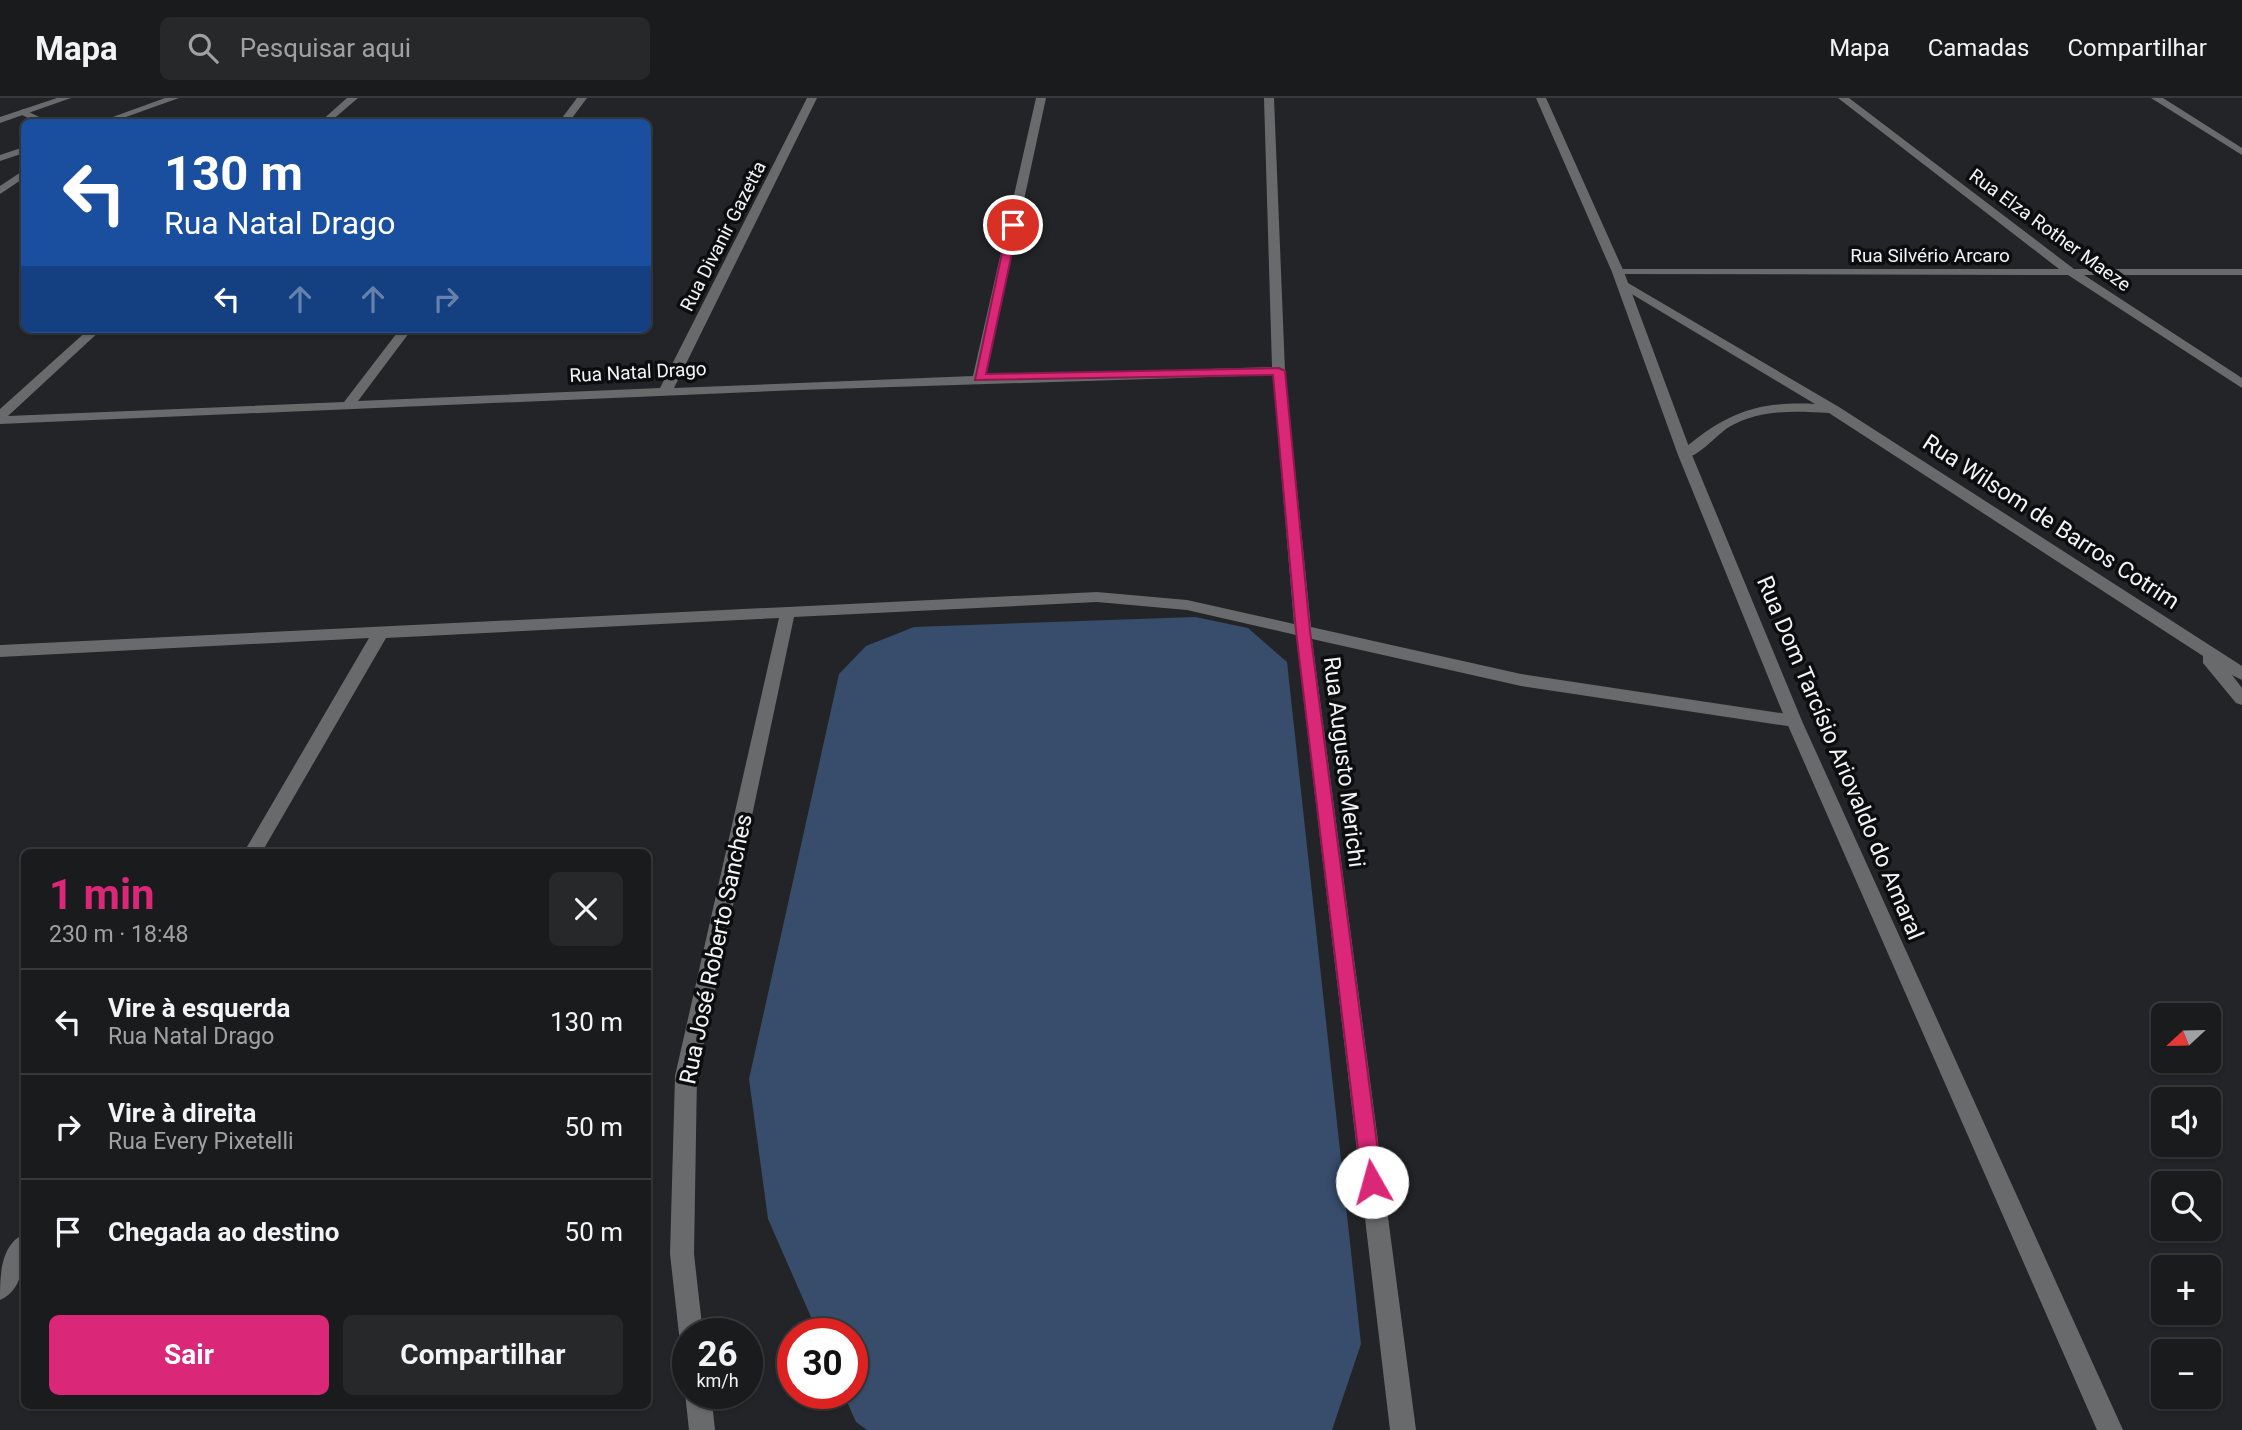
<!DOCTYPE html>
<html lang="pt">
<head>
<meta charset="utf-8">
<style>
	body { margin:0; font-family:Roboto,sans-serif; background:#27282a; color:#f1f3f6; height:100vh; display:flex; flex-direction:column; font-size:26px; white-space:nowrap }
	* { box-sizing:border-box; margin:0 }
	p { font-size:23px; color:#9fa1a4 }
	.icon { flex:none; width:38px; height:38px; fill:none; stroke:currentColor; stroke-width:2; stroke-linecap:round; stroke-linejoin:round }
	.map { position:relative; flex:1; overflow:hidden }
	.sheet { position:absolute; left:21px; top:751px; width:630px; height:560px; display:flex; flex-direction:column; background:#1a1b1d; border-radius:10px; box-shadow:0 2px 5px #0004,0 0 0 2px #38393b }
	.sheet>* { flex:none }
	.guide { position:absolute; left:21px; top:21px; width:630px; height:214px; border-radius:10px; box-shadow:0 2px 5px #0004,0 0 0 2px #38393b; background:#1a4fa0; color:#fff; overflow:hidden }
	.needle { width:46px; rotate:248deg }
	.buttons { position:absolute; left:2151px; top:905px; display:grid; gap:14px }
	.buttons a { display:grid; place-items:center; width:70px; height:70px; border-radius:10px; background:#1a1b1d; box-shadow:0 2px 5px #0004,0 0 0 2px #38393b; font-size:35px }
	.speed { position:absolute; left:672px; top:1220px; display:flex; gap:14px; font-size:35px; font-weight:700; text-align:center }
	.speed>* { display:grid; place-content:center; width:91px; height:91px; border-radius:50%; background:#1a1b1d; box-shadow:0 2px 5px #0004,0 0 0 2px #38393b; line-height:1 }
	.speed small { font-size:18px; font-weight:400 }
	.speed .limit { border:10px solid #d22; background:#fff; color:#111 }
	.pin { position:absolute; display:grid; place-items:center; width:60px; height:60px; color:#fff; margin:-30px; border:4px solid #fff; border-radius:50%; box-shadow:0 2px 7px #0007 }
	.me { position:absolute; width:77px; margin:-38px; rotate:353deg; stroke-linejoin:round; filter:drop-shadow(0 0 5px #0008) }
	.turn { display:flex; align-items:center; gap:24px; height:147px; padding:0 28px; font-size:32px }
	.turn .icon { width:91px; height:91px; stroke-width:2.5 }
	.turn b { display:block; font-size:49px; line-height:60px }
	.lanes { display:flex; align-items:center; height:66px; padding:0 28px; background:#0003; justify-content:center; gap:35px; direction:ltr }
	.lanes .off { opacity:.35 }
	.round { display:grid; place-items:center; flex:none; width:74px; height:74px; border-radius:10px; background:#27282a }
	.overview { display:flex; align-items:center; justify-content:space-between; height:119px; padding:0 28px }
	h1 { font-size:42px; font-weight:700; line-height:52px; color:#db2777 }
	.button { display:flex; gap:14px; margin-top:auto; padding:14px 28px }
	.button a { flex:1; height:80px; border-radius:10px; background:#db2777; color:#fff; font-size:28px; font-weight:700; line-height:80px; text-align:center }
	.button a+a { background:#27282a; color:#f1f3f6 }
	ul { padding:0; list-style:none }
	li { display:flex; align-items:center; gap:21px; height:105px; padding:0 28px; border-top:2px solid #38393b }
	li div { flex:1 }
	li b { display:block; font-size:26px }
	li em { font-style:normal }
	header { display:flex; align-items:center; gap:42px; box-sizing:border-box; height:98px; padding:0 35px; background:#1a1b1d; border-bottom:2px solid #38393b }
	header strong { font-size:33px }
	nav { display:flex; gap:38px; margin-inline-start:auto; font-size:24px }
	.search { width:490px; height:63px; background:#27282a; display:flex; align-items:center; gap:18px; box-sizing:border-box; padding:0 24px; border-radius:10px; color:#9fa1a4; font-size:26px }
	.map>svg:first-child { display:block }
	.green { fill:#374d6b }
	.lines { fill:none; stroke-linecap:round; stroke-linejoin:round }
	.minor { fill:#696a6b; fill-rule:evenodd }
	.tertiary { fill:#696a6b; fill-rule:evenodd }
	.route { fill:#db2777; stroke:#8e194d; stroke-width:2 }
	.labels { text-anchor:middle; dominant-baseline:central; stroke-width:7; stroke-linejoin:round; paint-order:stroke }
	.far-street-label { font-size:19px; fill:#f2f4f6; stroke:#0c0d0e }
	.street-label { font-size:23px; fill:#f2f4f6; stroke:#0c0d0e }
</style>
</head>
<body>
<header>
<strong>Mapa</strong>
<div class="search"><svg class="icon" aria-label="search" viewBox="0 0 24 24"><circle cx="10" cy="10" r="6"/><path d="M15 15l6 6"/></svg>Pesquisar aqui</div>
<nav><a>Mapa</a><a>Camadas</a><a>Compartilhar</a></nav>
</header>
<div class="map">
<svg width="2242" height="1332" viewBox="0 0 2242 1332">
	<rect width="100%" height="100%" fill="#222427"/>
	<path class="green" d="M1195,519l53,11 39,34 74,682 -29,86h-465l-11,-8 -13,-29h9v-59l-34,-1 -50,-114 -19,-140 90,-405 27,-28 48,-19z"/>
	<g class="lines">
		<path class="minor" d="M347,0h11l-28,24h-10z
			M577,0h10l-18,24h-10z
			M807,0h10l-143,290 299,-12 63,-278h10l-60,278 286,-9 -8,-269h10l11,273 26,256 210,47 273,41 8,6 -8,6 -273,-41 -209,-47 104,791h-26l-94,-795 -109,-25 -90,-8 -303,15 -97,459 -3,178 9,80h-15v11l-6,-2 -3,-9 -9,-80 5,-178 104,-458 -393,20 -124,214h-18l125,-214 -369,19v-12l1097,-53 90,8 107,24 -21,-249 -474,15 -799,34v-15l89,-80h13l-94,87 336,-14 56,-73h12l-54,72 302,-13z
			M1838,0h11l225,171h168v6h-158l158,103v10l-174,-113 -454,-1v-4l4,-1h441z
			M2151,0h12l79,50v7z
			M23,11l22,11 2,2h-11l-16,-8 -2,-2z
			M24,72v8l-24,16v-8z
			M1620,185h8l211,124 403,259v14l-10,-5 10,13v17l-6,-2 -33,-40v-7l-374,-243c-35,-2 -68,-4 -100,14 -13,8 -33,34 -49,31v-6c45,-38 75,-51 135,-48l-195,-117z
			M24,1136c2,22 0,56 -24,66 0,-23 0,-55 24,-66z
			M688,1290v5h23l4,37h-26l-4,-37z"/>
		<path class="tertiary" d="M57,0h14l-71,25v-6z
			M165,0h14l-67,24h-13z
			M1536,0h10l78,174 68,183 110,266 321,709h-26l-311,-709 -108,-266 -66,-183z
			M24,49v6l-24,8v-6z"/>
	</g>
	<path class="route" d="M1013,124l5,3 -32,149 293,-6 6,3 25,260 72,551 -3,7 -7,3 -7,-3 -3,-7 -66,-551 -23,-256 -298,5 33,-155z"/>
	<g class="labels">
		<g class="far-street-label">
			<text transform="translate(2050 132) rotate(36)">Rua Elza Rother Maeze</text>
			<text transform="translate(723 138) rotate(-63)">Rua Divanir Gazetta</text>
			<text x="1930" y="157">Rua Silvério Arcaro</text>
			<text transform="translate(638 274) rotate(-3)">Rua Natal Drago</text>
		</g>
		<g class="street-label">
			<text transform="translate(2051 424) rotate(33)">Rua Wilsom de Barros Cotrim</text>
			<text transform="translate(1840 660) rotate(67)">Rua Dom Tarcísio Ariovaldo do Amaral</text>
			<text transform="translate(1344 664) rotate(83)">Rua Augusto Merichi</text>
			<text transform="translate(716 851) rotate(-78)">Rua José Roberto Sanches</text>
		</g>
	</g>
</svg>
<div class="buttons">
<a><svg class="needle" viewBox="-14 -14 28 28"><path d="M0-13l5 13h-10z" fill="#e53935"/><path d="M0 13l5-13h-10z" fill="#9fa1a4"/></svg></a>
<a><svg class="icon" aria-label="sound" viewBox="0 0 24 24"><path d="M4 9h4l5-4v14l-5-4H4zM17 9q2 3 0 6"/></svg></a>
<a><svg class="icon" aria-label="search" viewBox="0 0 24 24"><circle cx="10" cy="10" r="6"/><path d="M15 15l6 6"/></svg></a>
<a>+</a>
<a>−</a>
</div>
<div class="speed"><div>26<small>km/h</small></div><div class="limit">30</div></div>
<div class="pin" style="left:1013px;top:127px;background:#d93025"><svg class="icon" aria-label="arrive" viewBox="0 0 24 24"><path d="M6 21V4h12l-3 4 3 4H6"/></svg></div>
<svg class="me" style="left:1372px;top:1084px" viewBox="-20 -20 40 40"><circle r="19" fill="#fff"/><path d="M0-13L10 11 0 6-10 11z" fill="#db2777"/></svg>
<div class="guide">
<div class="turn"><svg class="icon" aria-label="left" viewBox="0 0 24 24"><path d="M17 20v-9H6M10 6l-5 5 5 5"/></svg><div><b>130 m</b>Rua Natal Drago</div></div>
<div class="lanes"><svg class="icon" aria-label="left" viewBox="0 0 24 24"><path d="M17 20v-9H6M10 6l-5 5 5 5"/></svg><svg class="icon off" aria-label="ahead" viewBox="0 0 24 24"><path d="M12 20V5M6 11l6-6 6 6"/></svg><svg class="icon off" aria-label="ahead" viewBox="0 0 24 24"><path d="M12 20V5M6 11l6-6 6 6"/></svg><svg class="icon off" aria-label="right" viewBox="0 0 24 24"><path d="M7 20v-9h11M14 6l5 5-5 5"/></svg></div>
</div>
<section class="sheet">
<div class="overview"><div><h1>1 min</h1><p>230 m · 18:48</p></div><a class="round"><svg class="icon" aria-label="close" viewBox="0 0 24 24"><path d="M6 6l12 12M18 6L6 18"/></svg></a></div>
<ul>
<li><svg class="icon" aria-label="left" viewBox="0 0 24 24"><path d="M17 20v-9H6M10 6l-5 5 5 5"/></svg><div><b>Vire à esquerda</b><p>Rua Natal Drago</p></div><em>130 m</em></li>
<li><svg class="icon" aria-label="right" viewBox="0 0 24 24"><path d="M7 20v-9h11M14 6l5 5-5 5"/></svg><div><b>Vire à direita</b><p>Rua Every Pixetelli</p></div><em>50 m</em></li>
<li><svg class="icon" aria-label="arrive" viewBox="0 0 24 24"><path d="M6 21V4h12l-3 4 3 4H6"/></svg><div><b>Chegada ao destino</b></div><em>50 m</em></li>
</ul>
<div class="button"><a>Sair</a><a>Compartilhar</a></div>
</section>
</div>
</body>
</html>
